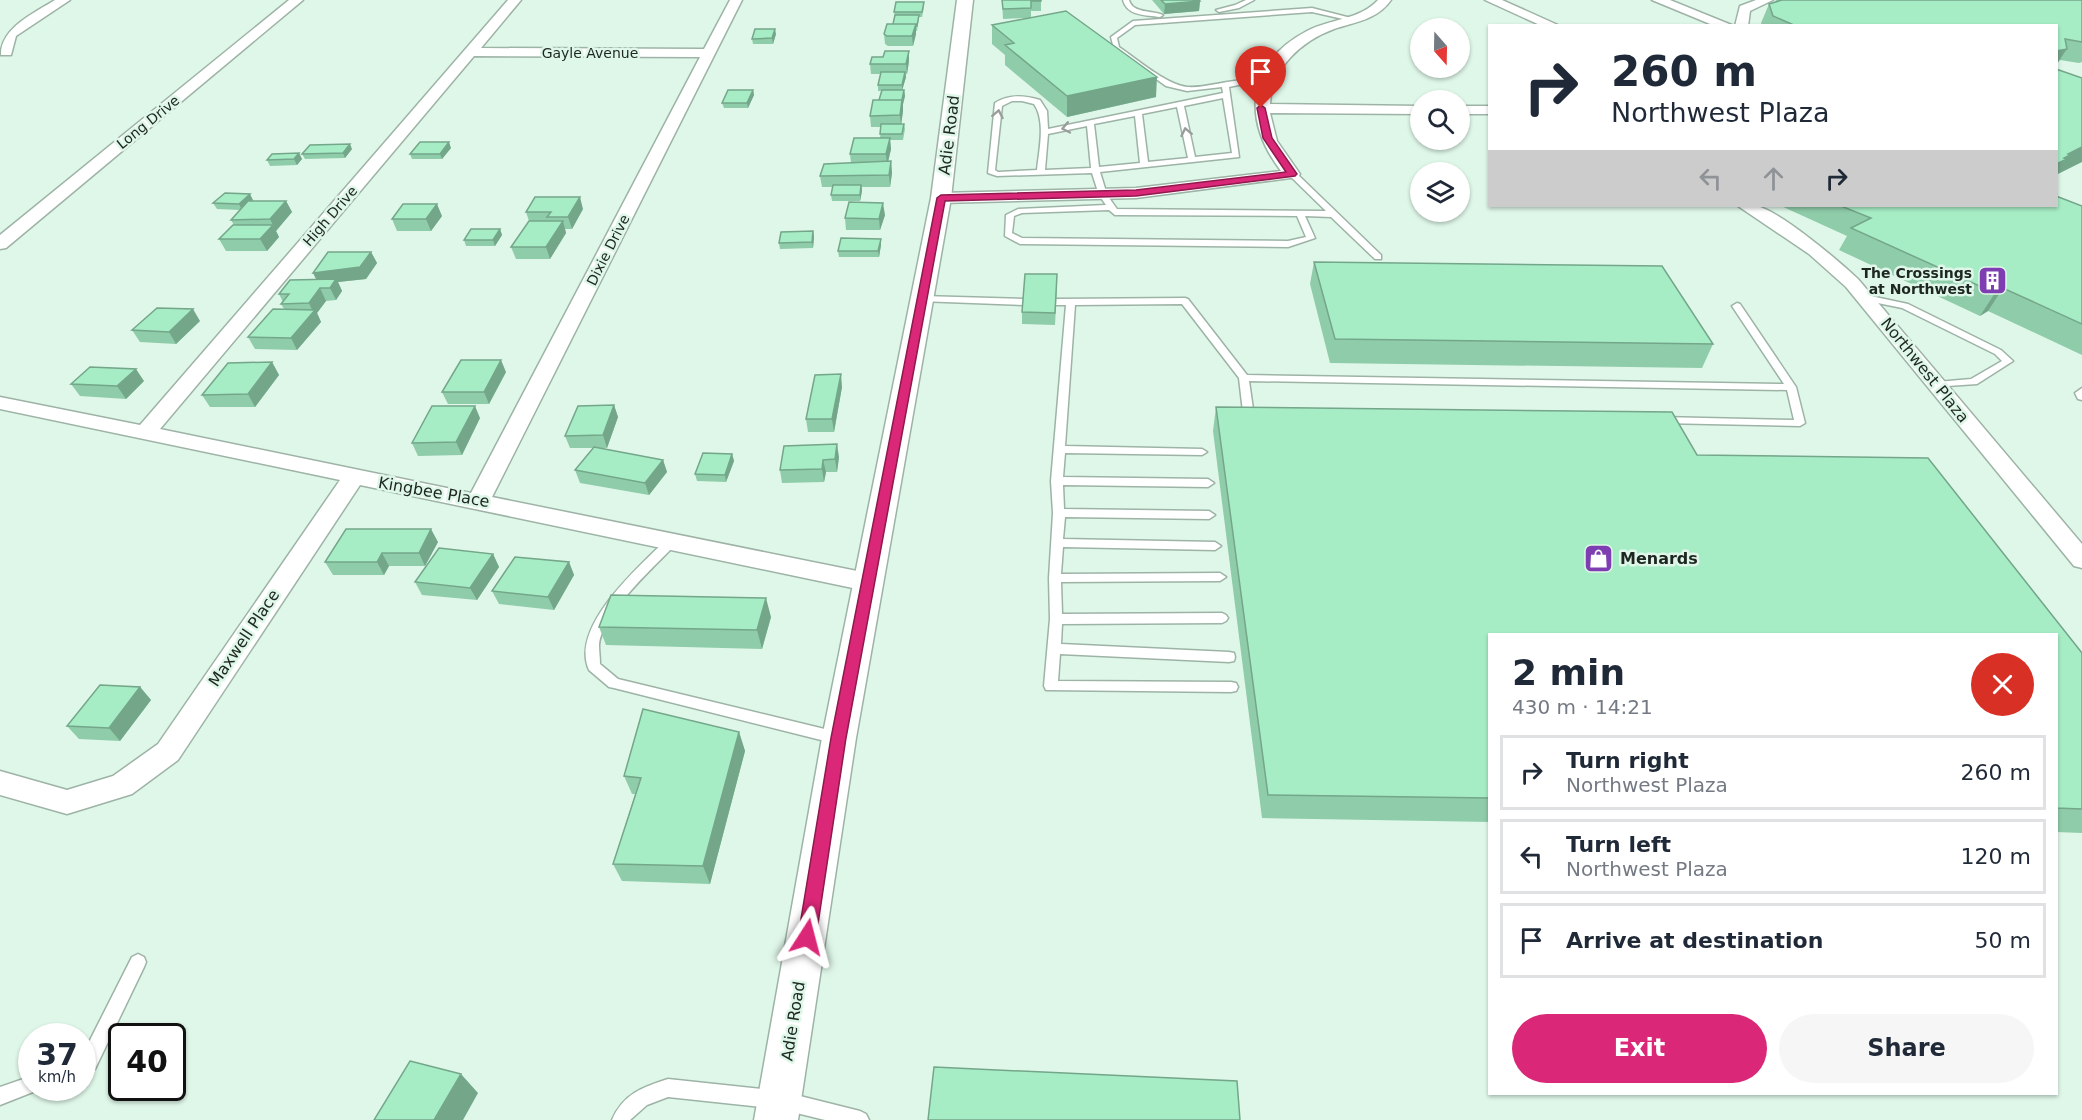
<!DOCTYPE html>
<html lang="en">
<head>
<meta charset="utf-8">
<style>
	body { margin:0; font-family:"DejaVu Sans",sans-serif; background:#f6f6f7; color:#1f2937; height:100vh; display:flex; flex-direction:column; font-size:22px; white-space:nowrap }
	* { box-sizing:border-box; margin:0 }
	p { font-size:20px; color:#747a83 }
	.icon { flex:none; width:33px; height:33px; fill:none; stroke:currentColor; stroke-width:2; stroke-linecap:round; stroke-linejoin:round }
	.map { position:relative; flex:1; overflow:hidden }
	.drawer { position:absolute; left:1488px; top:633px; width:570px; height:462px; display:flex; flex-direction:column; background:#fff; border-radius:0px; box-shadow:0 2px 4px #0004 }
	.drawer>* { flex:none }
	.banner { position:absolute; left:1488px; top:24px; width:570px; height:183px; border-radius:0px; box-shadow:0 2px 4px #0004; background:#fff; color:#1f2937; overflow:hidden }
	.needle { width:39px; rotate:160deg }
	.tools { position:absolute; left:1410px; top:18px; display:grid; gap:12px }
	.tools a { display:grid; place-items:center; width:60px; height:60px; border-radius:50%; background:#fff; box-shadow:0 2px 4px #0004; font-size:30px }
	.speed { position:absolute; left:18px; top:1023px; display:flex; gap:12px; font-size:30px; font-weight:700; text-align:center }
	.speed>* { display:grid; place-content:center; width:78px; height:78px; border-radius:50%; background:#fff; box-shadow:0 2px 4px #0004; line-height:1 }
	.speed small { font-size:15px; font-weight:400 }
	.speed .limit { border:3px solid #111; border-radius:9px; background:#fff; color:#111 }
	.pin { position:absolute; display:grid; place-items:center; width:51px; height:51px; color:#fff; margin:-62px -26px; border-radius:50% 50% 50% 0; rotate:-45deg; box-shadow:0 0 6px #0007 }
	.pin .icon { rotate:45deg }
	.me { position:absolute; width:66px; margin:-33px; rotate:9deg; stroke-linejoin:round; filter:drop-shadow(0 0 4px #0008) }
	.turn { display:flex; align-items:center; gap:21px; height:126px; padding:0 24px; font-size:27px }
	.turn .icon { width:78px; height:78px; stroke-width:2.5 }
	.turn b { display:block; font-size:42px; line-height:51px }
	.lanes { display:flex; align-items:center; height:57px; padding:0 24px; background:#0003; justify-content:center; gap:30px; direction:ltr }
	.lanes .off { opacity:.35 }
	.round { display:grid; place-items:center; flex:none; width:63px; height:63px; border-radius:32px; background:#f6f6f7 }
	.head { display:flex; align-items:center; justify-content:space-between; height:102px; padding:0 24px }
	h1 { font-size:36px; font-weight:800; line-height:45px }
	.action { display:flex; gap:12px; margin-top:auto; padding:12px 24px }
	.action a { flex:1; height:69px; border-radius:36px; background:#db2777; color:#fff; font-size:24px; font-weight:800; line-height:69px; text-align:center }
	.action a+a { background:#f6f6f7; color:#1f2937 }
	ul { padding:0; list-style:none }
	li { display:flex; align-items:center; gap:18px; height:75px; margin:0 12px 9px; padding:0 12px; border:3px solid #e0e1e3; border-radius:0px }
	li div { flex:1 }
	li b { display:block; font-size:22px }
	li em { font-style:normal }
	.map>svg:first-child { display:block }
	.lines { fill:none; stroke-linecap:round; stroke-linejoin:round }
	.service-casing { stroke:#9db3a6; stroke-width:3 }
	.minor-casing { stroke:#9db3a6; stroke-width:3 }
	.tertiary-casing { stroke:#9db3a6; stroke-width:3 }
	.service { fill:#fff; fill-rule:evenodd }
	.minor { fill:#fff; fill-rule:evenodd }
	.tertiary { fill:#fff; fill-rule:evenodd }
	.wall { fill:#8fcca9 }
	.shaded-wall { fill:#74a68a }
	.building { fill:#a6edc5; stroke:#74a68a; stroke-width:1.5 }
	.oneway { stroke:#999d9b }
	.route { fill:#db2777; stroke:#8e194d; stroke-width:1.5 }
	.labels { text-anchor:middle; dominant-baseline:central; stroke-width:5; stroke-linejoin:round; paint-order:stroke }
	.far-street-label { font-size:14px; fill:#1d2620; stroke:#dff7e9 }
	.far-poi-label { font-size:14px; font-weight:bold; fill:#1d2620; stroke:#dff7e9; text-anchor:end }
	.street-label { font-size:16px; fill:#1d2620; stroke:#dff7e9 }
	.poi-label { font-size:16px; font-weight:bold; fill:#1d2620; stroke:#dff7e9; text-anchor:start }
</style>
</head>
<body>
<div class="map">
<svg width="2082" height="1120" viewBox="0 0 2082 1120">
	<rect width="100%" height="100%" fill="#dff7e9"/>
	<g class="lines">
		<defs>
			<path id="service" d="M1123,0h6c4,14 23,10 34,15l-3,2c-14,-2 -33,-1 -37,-17z
				M1246,0h8l-15,8 -20,4 -3,-2 19,-5z
				M1312,8l43,11 -3,2 -40,-9 -177,13 -18,13 2,9c18,12 46,37 68,40 24,2 60,-15 82,-3l-4,2 -22,-2 -14,3 10,70 -139,15 7,23 10,14 209,2 -38,-37 7,-2 86,83v4h-6l-44,-42 -26,-1 10,22 -27,9 -268,-3 -15,-8 1,-21 12,-6 88,-4 -7,-10 -7,-22 -95,3 -9,-3 7,-70c14,-9 29,-8 45,-3l7,11 1,18 175,-36 -1,-6 -35,4 -21,-5 -52,-37 -3,-12 22,-16zM1223,98l9,55 -37,4 -11,-51zM1012,101h10l12,3c12,17 5,46 3,66l-39,2 -3,-2 7,-64zM1177,107l11,51 -40,4 -6,-48zM1135,116l5,47 -41,4 -5,-43zM1087,126l4,42 -46,2 3,-36zM1109,210l6,5 182,1 9,21 -18,4 -266,-3 -10,-5 2,-17 8,-3z
				M1866,295l42,9 93,46 12,11 -36,23 -44,3 -1,-2 5,-3 34,-3 31,-18 -7,-7 -93,-46 -39,-8v-4z
				M922,296l102,3 5,3 -5,3 -105,-4 -2,-2z
				M1185,298l3,1 59,76 537,9 -52,-78 5,-3 3,1 56,83 9,36 -5,3 -139,-3 -5,-3 5,-3 133,3 -7,-30 -538,-9 4,28 10,1 1,2c-4,5 -17,5 -21,0l-4,-34 -57,-74 -107,1 -10,141 137,3 5,3 -5,3 -137,-2 -2,24 145,2 6,4 -6,4 -145,-2 1,24 145,2 6,4 -6,4 -144,-2 -2,22 152,3 6,4 -6,4 -152,-3 -2,27 159,-1 6,4 -6,4 -159,1 1,32 160,-1 4,2 2,3 -2,3 -4,2 -160,1 -1,20 168,8 5,1 1,4 -1,4 -5,1 -169,-8 -2,27 173,1 5,1 2,4 -2,4 -5,1 -185,-2 -2,-4 6,-67 -1,-41 4,-65 -2,-32 15,-176h-10l-5,-3 5,-3z
				M2082,388v12l-4,-1 -3,-6z
				M673,536l4,1 2,3 -2,3c-22,23 -75,70 -78,102 0,6 1,13 1,19l18,15 219,53 5,2 2,4 -2,4 -5,2 -223,-56 -5,-1 -20,-17c-20,-44 53,-106 80,-133z
				M138,954l6,3 2,5 -2,5 -49,102 -13,4v-17l50,-99z
				M32,1076v12h7l-1,2 -38,15v-18z
				M668,1079l112,12 80,20 6,3 3,6h-44l-45,-11 -112,-12 -21,8 -17,15h-18c11,-26 31,-33 56,-41z"/>
			<path id="minor" d="M55,0h15l-54,36 -5,19h-10c-1,-27 35,-43 54,-55z
				M289,0h14l-297,248 -6,1v-14z
				M508,0h13l-40,48 223,1 26,-49h12l-250,497 375,76 9,3 3,6 -3,6 -9,3 -507,-106 -182,275 -46,34 -65,20 -67,-19v-24l67,19 46,-14 45,-32 182,-264 -340,-71v-12l140,28zM474,56l226,1 -229,436 -311,-64z
				M1378,0h13c-14,20 -36,22 -57,29 -33,12 -62,39 -64,75l150,2v8l-150,-1 7,28 23,33 -2,3 -162,21 -195,5 -8,-5 8,-5 195,-5 145,-17c-39,-51 -35,-108 26,-140 22,-12 53,-11 71,-31z
				M1485,0h17l58,26h-18z
				M1652,0h18l64,26h-19z
				M1756,0h17l-23,11 -2,15h-13l5,-20z
				M1460,106h30v8h-30z
				M1738,206c5,-1 13,-2 18,0 23,4 84,56 102,73l224,265v24l-8,-2 -228,-279 -37,-33z"/>
			<path id="tertiary" d="M957,0h16l-22,198 -95,540 -58,382h-44l68,-382 109,-540z"/>
		</defs>
		<use href="#service" class="service-casing"/>
		<use href="#minor" class="minor-casing"/>
		<use href="#tertiary" class="tertiary-casing"/>
		<use href="#service" class="service"/>
		<use href="#minor" class="minor"/>
		<use href="#tertiary" class="tertiary"/>
	</g>
	<path class="wall" d="M1002,0h39v11h-10v6l125,80 -89,20 -62,-52v-10l-13,-11v-19l34,-7 -23,1z
		M1152,0h47l1,1 -1,10 -35,3z
		M1776,0h306v62l-3,1 -19,-3 -4,5v-39h-294l-1,-3 8,-19 6,-2z
		M924,7l-2,10h-3l-2,14h-1v3l-3,12h-25l-3,-2 -1,-10 9,-10 2,-7 -1,-5z
		M776,34l-3,10h-20l-1,-5z
		M909,61l-2,13h-1v3l-4,13h2l1,6 -2,8v7l-2,13h3l1,5 -2,11h-13l1,9 -3,13 3,-1 1,12 -2,14h-28v4l-2,10h-28l-1,-6 2,-8h-11l-2,-11 31,-13 -1,-9 30,-16 1,-11h-10l-1,-11 9,-16 3,-9h-4v-6l3,-11h-10l-1,-10z
		M753,90l1,5 -6,13h-24l-2,-5z
		M451,148l-9,11h-30l-2,-5z
		M352,149l-7,9 -40,1 -3,-5z
		M299,153l3,6 -5,6 -27,1 -3,-6z
		M253,200l-1,1h34l6,11 -16,19 3,6 -12,14h-41l-7,-12 15,-14 -3,-5 9,-10 -23,-1 -4,-6z
		M1781,206h301v149l-94,-44 -8,5 -141,-66 8,-14z
		M583,209l-11,20h-7l1,4 -16,26h-34l-5,-12 18,-26 -3,-9z
		M885,215l-5,15h-34l-1,-12z
		M442,216l-11,15h-34l-5,-12z
		M500,229l2,6 -7,11h-29l-2,-6z
		M813,231l1,6 -1,11 -33,1 -1,-6z
		M881,245l-2,12h-40l-1,-6z
		M371,252l6,11 -11,16 -28,3 4,9 -6,9 -10,1 -9,12 4,9 -24,28 -42,-1 -7,-12 36,-28 -3,-5 2,-2 -4,-8 37,-15z
		M1314,262l399,82 -11,24 -372,-5 -20,-79z
		M1057,286l-2,39 -33,-1v-12z
		M200,321l-24,23 -36,-2 -8,-12z
		M272,362l7,13 -24,32h-45l-8,-12z
		M506,372l-17,32h-41l-6,-12z
		M144,381l-18,18 -46,-3 -9,-12z
		M842,387l-8,45h-26l-2,-13z
		M614,405l4,12 -11,31h-8l64,12 4,12 -18,23 -69,-12 -5,-13 19,-22h-24l-5,-12z
		M1216,407l456,5 25,43 231,3 154,195v180l-26,-1v-198h-566v188l-228,-4 -49,-387z
		M480,418l-18,37 -44,1 -6,-13z
		M784,446l55,11 -2,15h-11l-2,10 -42,1 -2,-13z
		M732,454l2,7 -8,21 -29,-1 -2,-7z
		M438,542l-13,24h-36l-5,9h-51l-8,-13z
		M493,554l6,13 -22,33 -55,-5 -7,-13z
		M569,562l5,13 -20,35 -55,-6 -7,-13z
		M771,617l-9,32 -156,-4 -7,-18z
		M140,687l11,13 -31,41 -41,-2 -12,-13z
		M739,732l6,19 -35,133 -88,-3 -9,-17 22,-70h-3l-8,-18z"/>
	<path class="shaded-wall" d="M1200,1l-1,10 -35,3 1,-10z
		M916,24v10l-3,12 -1,-10z
		M775,29l1,5 -3,10 -1,-6z
		M2067,49l-11,16v-14z
		M909,51v10l-2,13 -1,-10z
		M905,72l1,5 -4,14v-6z
		M1157,77l-1,20 -89,20v-21z
		M753,90l1,5 -6,13 -1,-5z
		M904,90l1,6 -2,8v7l-2,15 -1,-11z
		M890,138l1,11 -4,17 -1,-12z
		M449,142l2,6 -9,11 -2,-5z
		M350,144l2,5 -7,9 -2,-5z
		M2082,147v15l-24,12 -2,2v-12l12,-10z
		M299,153l3,6 -5,6 -3,-6z
		M891,161l1,12 -2,14 -1,-12z
		M861,185l1,6 -2,10v-6z
		M250,194l3,6 -11,10 -3,-6z
		M580,197l3,12 -11,20 -4,-12z
		M286,201l6,11 -16,19 -6,-12z
		M883,203l2,12 -5,15 -1,-11z
		M437,204l5,12 -11,15 -5,-12z
		M563,221l3,12 -16,26 -4,-12z
		M273,225l6,12 -12,14 -7,-12z
		M500,229l2,6 -7,11 -2,-6z
		M813,231l1,6 -1,11 -1,-6z
		M881,239v6l-2,12 -1,-6z
		M371,252l6,11 -11,16 -28,3 4,9 -6,9 -6,-12 -11,-3 -6,-12z
		M320,288l6,13 -9,12 4,9 -24,28 -6,-12 22,-26 -4,-9z
		M2003,288l-15,23 -8,5 15,-23z
		M193,309l7,12 -24,23 -7,-12z
		M501,360l5,12 -17,32 -5,-12z
		M272,362l7,13 -24,32 -7,-13z
		M136,369l8,12 -18,18 -9,-13z
		M841,374l1,13 -8,45 -2,-13z
		M614,405l4,12 -11,31 -4,-13z
		M475,406l5,12 -18,37 -6,-13z
		M837,444l2,13 -2,15 -2,-13z
		M732,454l2,7 -8,21 -1,-7z
		M663,460l4,12 -18,23 -4,-12z
		M823,460l3,12 -2,10 -2,-13z
		M431,529l7,13 -13,24 -6,-13z
		M382,553l7,13 -5,9 -7,-13z
		M493,554l6,13 -22,33 -7,-12z
		M569,562l5,13 -20,35 -6,-13z
		M766,598l5,19 -9,32 -5,-19z
		M140,687l11,13 -31,41 -11,-13z
		M739,732l6,19 -35,133 -7,-18z
		M461,1074l17,19 -15,27h-29z"/>
	<path class="building" d="M1002,0h39v1h-10v7l-28,1z
		M1161,0h38l1,1 -35,3z
		M1782,0h300v42l-17,-3 2,10 -11,2v-25h-260l-23,-10 -4,-12z
		M896,2h28l-2,10h-28z
		M1066,11l91,66 -90,19 -62,-51 9,-2 -22,-18z
		M895,15h24l-2,11h-1v-2h-23z
		M887,24h29l-4,12h-25l-3,-2z
		M755,29h20l-3,9 -20,1z
		M885,51h24l-3,13h-36l2,-7h11z
		M2056,69l26,9v69l-14,7 2,1 -6,3 3,1 -11,5z
		M881,72h24l-3,13h-24z
		M728,90h25l-6,13h-25z
		M882,90h22l-2,10h-23z
		M873,100h29l-2,15 -30,1z
		M881,124h23l-2,10h-22z
		M854,138h36l-4,16h-36z
		M420,142h29l-9,12h-30z
		M350,144l-7,9 -41,1 8,-9z
		M299,153l-5,6 -27,1 5,-6z
		M891,161l-2,14 -69,1 4,-12z
		M833,185h28l-1,10h-29z
		M225,193l25,1 -11,10 -26,-1z
		M2056,196l26,10v118l-79,-36 -8,5 -144,-65 20,-10 -30,-12h215z
		M535,197h45l-12,20h-21l4,-5h-25z
		M248,201h38l-16,18 -39,1z
		M849,202l34,1 -4,16 -34,-1z
		M403,204h34l-11,15h-34z
		M529,221h34l-17,26h-35z
		M233,225h40l-13,14h-41z
		M471,229h29l-7,11h-29z
		M813,231l-1,11 -33,1 2,-11z
		M841,238l40,1 -3,12h-40z
		M328,252h43l-11,15 -47,6z
		M1314,262l348,4 51,78 -378,-5z
		M1025,274h32l-2,39 -33,-1z
		M336,279l-6,9h-10l-11,15 -28,1 8,-10h-10l11,-14z
		M157,308l36,1 -24,23 -37,-2z
		M273,309l42,1 -24,28 -43,-1z
		M461,360h40l-17,32h-42z
		M272,362l-24,32 -46,1 26,-32z
		M90,367l46,2 -19,17 -46,-2z
		M841,374l-9,45h-26l9,-44z
		M614,405l-11,30 -38,1 13,-30z
		M432,406h43l-19,36 -44,1z
		M1216,407l456,5 25,43 231,3 154,195v156l-26,-1v-174h-566v164l-222,-3z
		M837,444l-2,15 -12,1 -1,9 -42,1 4,-24z
		M594,447l69,13 -18,23 -70,-13z
		M703,453l29,1 -7,21 -30,-1z
		M346,529h85l-12,24h-37l-5,9h-52z
		M439,548l54,6 -23,34 -55,-6z
		M515,557l54,5 -21,35 -56,-6z
		M611,595l155,3 -9,32 -158,-3z
		M100,685l40,2 -31,41 -42,-2z
		M643,709l96,23 -36,134 -90,-2 28,-86 -17,-2z
		M410,1061l51,13 -27,46h-60z
		M934,1067l303,14 3,39h-312z"/>
	<defs><path id="oneway-chevron" d="M-2-3.5L2.5 0L-2 3.5" fill="none" stroke-width="1.6" stroke-linecap="round" stroke-linejoin="round" transform="scale(1.5)"/></defs>
	<g class="oneway">
		<use href="#oneway-chevron" transform="translate(998 114) rotate(-79)"/>
		<use href="#oneway-chevron" transform="translate(1066 128) rotate(168)"/>
		<use href="#oneway-chevron" transform="translate(1186 132) rotate(-102)"/>
	</g>
	<path class="route" d="M1261,105l4,3 7,30 25,36 -2,2 -159,20 -191,5 -99,537 -30,199 -3,6 -6,2 -7,-2 -2,-6 33,-199 106,-540 4,-3 195,-5 150,-18 -23,-34 -6,-30z"/>
	<defs>
		<symbol id="building-square" viewBox="-11 -11 22 22"><rect x="-9" y="-9" width="18" height="18" rx="4" fill="#7e3eb2" stroke="#dff7e9"/><path d="M-4-6H4V6H1V3H-1V6H-4ZM-2.5-4.3h1.7v1.8h-1.7ZM.8-4.3h1.7v1.8H.8ZM-2.5-1h1.7V.8h-1.7ZM.8-1h1.7V.8H.8Z" fill="#fff"/></symbol>
		<symbol id="shop-square" viewBox="-11 -11 22 22"><rect x="-9" y="-9" width="18" height="18" rx="4" fill="#7e3eb2" stroke="#dff7e9"/><path d="M-5-2.5h2.3a2.7 3.5 0 0 1 5.4 0H5L5.5 6h-11ZM-1.5-2.5h3a1.5 2.3 0 0 0-3 0Z" fill="#fff"/></symbol>
	</defs>
	<g fill-rule="evenodd">
		<use href="#building-square" x="1976" y="264" width="33" height="33"/>
		<use href="#shop-square" x="1582" y="542" width="33" height="33"/>
	</g>
	<g class="labels">
		<g class="far-street-label">
			<text x="590" y="53">Gayle Avenue</text>
			<text transform="translate(148 122) rotate(-39)">Long Drive</text>
			<text transform="translate(330 216) rotate(-49)">High Drive</text>
			<text transform="translate(608 250) rotate(-63)">Dixie Drive</text>
		</g>
		<g class="far-poi-label">
			<text x="1972" y="273">The Crossings<tspan x="1972" dy="16">at Northwest</tspan></text>
		</g>
		<g class="street-label">
			<text transform="translate(949 135) rotate(-83)">Adie Road</text>
			<text transform="translate(1925 370) rotate(51)">Northwest Plaza</text>
			<text transform="translate(434 492) rotate(10)">Kingbee Place</text>
			<text transform="translate(244 638) rotate(-56)">Maxwell Place</text>
			<text transform="translate(793 1021) rotate(-81)">Adie Road</text>
		</g>
		<g class="poi-label">
			<text x="1620" y="558">Menards</text>
		</g>
	</g>
</svg>
<div class="tools">
<a><svg class="needle" viewBox="-14 -14 28 28"><path d="M0-13l5 13h-10z" fill="#e53935"/><path d="M0 13l5-13h-10z" fill="#747a83"/></svg></a>
<a><svg class="icon" aria-label="search" viewBox="0 0 24 24"><circle cx="10" cy="10" r="6"/><path d="M15 15l6 6"/></svg></a>
<a><svg class="icon" aria-label="layers" viewBox="0 0 24 24"><path d="M12 4l9 5-9 5-9-5zM3 14l9 5 9-5"/></svg></a>
</div>
<div class="speed"><div>37<small>km/h</small></div><div class="limit">40</div></div>
<div class="pin" style="left:1261px;top:108px;background:#d93025"><svg class="icon" aria-label="arrive" viewBox="0 0 24 24"><path d="M6 21V4h12l-3 4 3 4H6"/></svg></div>
<svg class="me" style="left:807px;top:937px" viewBox="-20 -20 40 40"><path d="M0-17L14 15 0 8-14 15z" fill="#db2777" stroke="#fff" stroke-width="4"/></svg>
<div class="banner">
<div class="turn"><svg class="icon" aria-label="right" viewBox="0 0 24 24"><path d="M7 20v-9h11M14 6l5 5-5 5"/></svg><div><b>260 m</b>Northwest Plaza</div></div>
<div class="lanes"><svg class="icon off" aria-label="left" viewBox="0 0 24 24"><path d="M17 20v-9H6M10 6l-5 5 5 5"/></svg><svg class="icon off" aria-label="ahead" viewBox="0 0 24 24"><path d="M12 20V5M6 11l6-6 6 6"/></svg><svg class="icon" aria-label="right" viewBox="0 0 24 24"><path d="M7 20v-9h11M14 6l5 5-5 5"/></svg></div>
</div>
<section class="drawer">
<div class="head"><div><h1>2 min</h1><p>430 m · 14:21</p></div><a class="round" style="background:#d93025;color:#fff"><svg class="icon" aria-label="close" viewBox="0 0 24 24"><path d="M6 6l12 12M18 6L6 18"/></svg></a></div>
<ul>
<li><svg class="icon" aria-label="right" viewBox="0 0 24 24"><path d="M7 20v-9h11M14 6l5 5-5 5"/></svg><div><b>Turn right</b><p>Northwest Plaza</p></div><em>260 m</em></li>
<li><svg class="icon" aria-label="left" viewBox="0 0 24 24"><path d="M17 20v-9H6M10 6l-5 5 5 5"/></svg><div><b>Turn left</b><p>Northwest Plaza</p></div><em>120 m</em></li>
<li><svg class="icon" aria-label="arrive" viewBox="0 0 24 24"><path d="M6 21V4h12l-3 4 3 4H6"/></svg><div><b>Arrive at destination</b></div><em>50 m</em></li>
</ul>
<div class="action"><a>Exit</a><a>Share</a></div>
</section>
</div>
</body>
</html>
